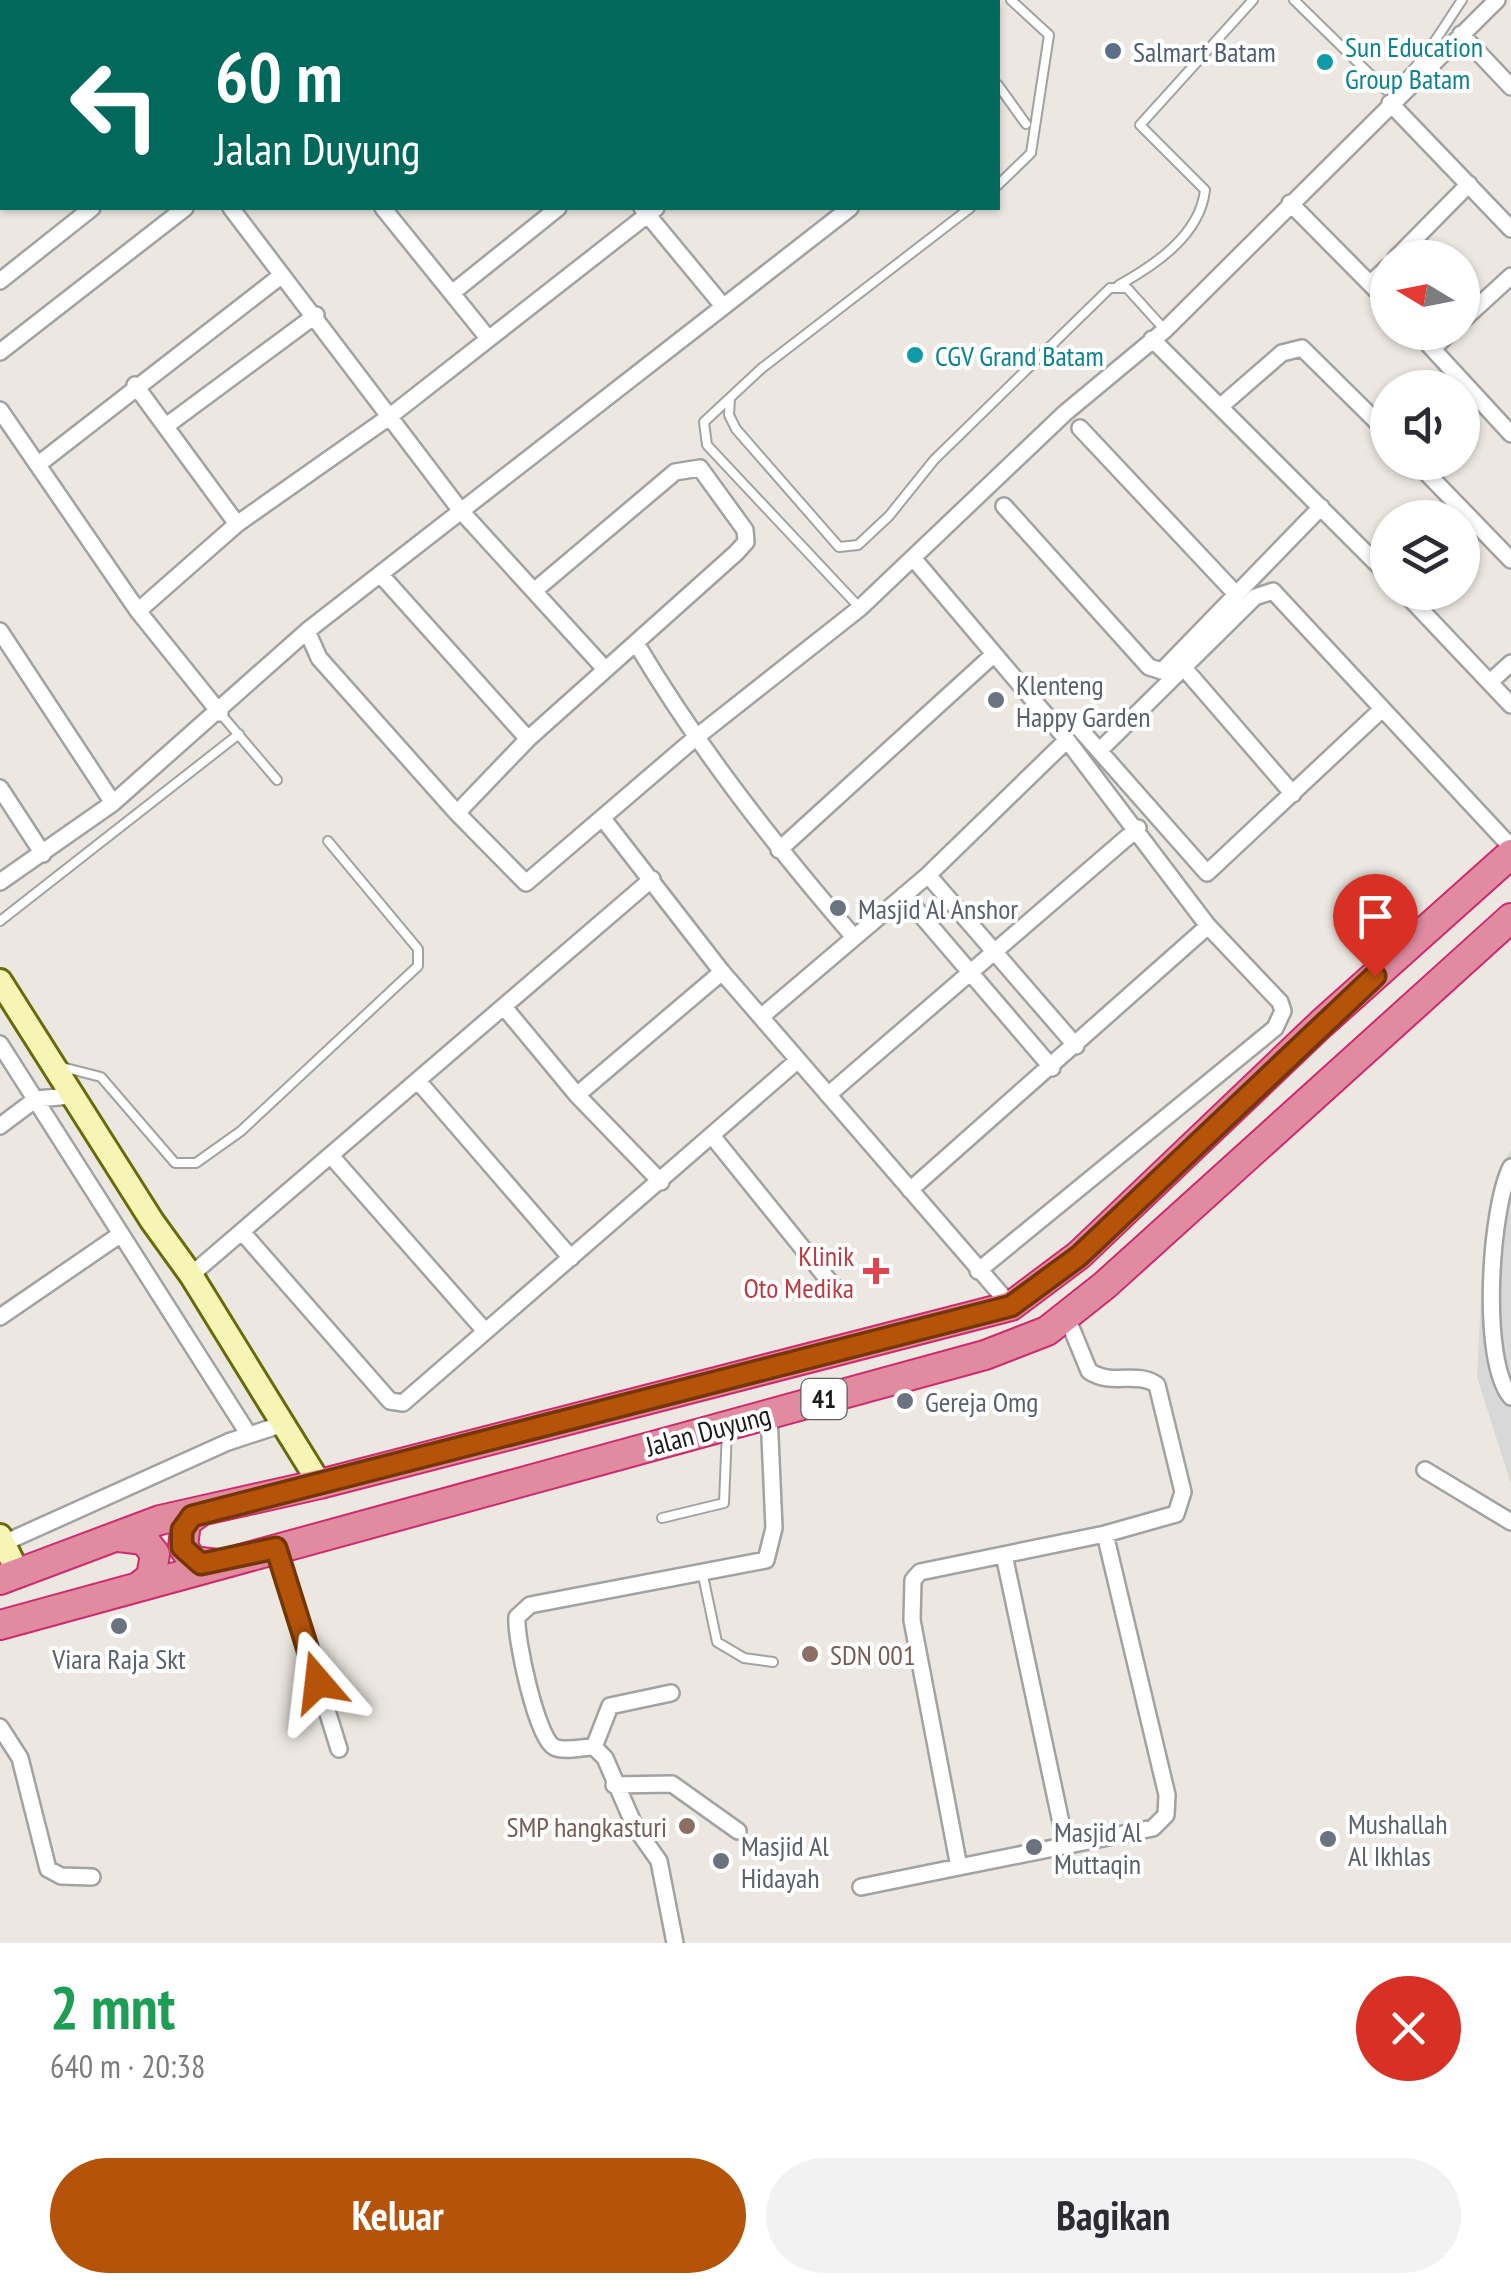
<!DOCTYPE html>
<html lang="id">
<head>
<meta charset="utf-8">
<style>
	body { margin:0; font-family:"PT Sans Narrow",sans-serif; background:#f2f2f3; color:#2b2b33; height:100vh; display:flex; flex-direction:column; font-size:38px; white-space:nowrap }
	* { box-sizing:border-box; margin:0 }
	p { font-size:32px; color:#7c7c81 }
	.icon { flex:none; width:55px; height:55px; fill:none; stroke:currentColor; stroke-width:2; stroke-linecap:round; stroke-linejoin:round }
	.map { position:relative; height:1943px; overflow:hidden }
	.sheet { display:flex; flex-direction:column; background:#fff; flex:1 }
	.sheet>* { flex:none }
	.hud { position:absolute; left:0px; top:0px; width:1000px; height:210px; box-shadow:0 2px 8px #0004; background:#00695c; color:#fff; overflow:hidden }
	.needle { width:65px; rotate:280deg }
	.fabs { position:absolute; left:1370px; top:240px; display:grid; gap:20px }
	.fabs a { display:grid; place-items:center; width:110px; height:110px; border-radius:50%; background:#fff; box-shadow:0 2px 8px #0004; font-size:50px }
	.pin { position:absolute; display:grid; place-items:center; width:85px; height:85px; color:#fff; margin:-102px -42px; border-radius:50% 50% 50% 0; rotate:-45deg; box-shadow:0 0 10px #0007 }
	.pin .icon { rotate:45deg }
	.me { position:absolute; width:110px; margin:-55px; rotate:343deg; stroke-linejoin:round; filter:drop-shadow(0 0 8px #0008) }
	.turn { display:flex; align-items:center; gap:35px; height:210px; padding:0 50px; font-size:45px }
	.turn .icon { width:130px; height:130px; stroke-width:2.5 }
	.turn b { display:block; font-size:70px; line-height:85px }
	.round { display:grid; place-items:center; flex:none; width:105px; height:105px; border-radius:52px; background:#f2f2f3 }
	.head { display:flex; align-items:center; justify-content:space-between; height:170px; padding:0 50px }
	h1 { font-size:60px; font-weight:700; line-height:75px; color:#1e9e55 }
	.cta { display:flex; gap:20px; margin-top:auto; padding:20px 50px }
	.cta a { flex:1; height:115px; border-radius:60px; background:#b45309; color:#fff; font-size:40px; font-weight:700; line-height:115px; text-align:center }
	.cta a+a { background:#f2f2f3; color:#2b2b33 }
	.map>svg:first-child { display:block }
	.residential { fill:#d9d8d8 }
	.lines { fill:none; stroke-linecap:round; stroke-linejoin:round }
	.lane-casing { stroke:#a2a2a2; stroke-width:12 }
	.street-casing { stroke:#a2a2a2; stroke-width:20 }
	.secondary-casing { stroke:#676b09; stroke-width:28 }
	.highway-casing { stroke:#cd2b6e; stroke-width:32 }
	.lane { stroke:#fff; stroke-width:8 }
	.street { stroke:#fff; stroke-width:15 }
	.secondary { stroke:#f6f5b6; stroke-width:22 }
	.highway { stroke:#e18ba1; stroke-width:28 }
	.route-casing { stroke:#753606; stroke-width:25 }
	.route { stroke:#b45309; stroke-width:18 }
	.service-dot { fill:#5c6f8a; stroke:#fff; stroke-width:4 }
	.culture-dot { fill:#0f9aa8; stroke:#fff; stroke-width:4 }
	.worship-dot { fill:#6b7280; stroke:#fff; stroke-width:4 }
	.health-dot { fill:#e0444e; stroke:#fff; stroke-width:4 }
	.education-dot { fill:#8d6e63; stroke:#fff; stroke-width:4 }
	.labels { text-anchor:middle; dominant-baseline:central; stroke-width:8; stroke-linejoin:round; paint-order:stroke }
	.shield { fill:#fff; stroke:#5f5f5f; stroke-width:2.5 }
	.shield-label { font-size:25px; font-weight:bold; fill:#1b1b1b }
	.culture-label { font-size:28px; fill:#0d838f; stroke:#fff; text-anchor:start }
	.service-label { font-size:28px; fill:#4e5e75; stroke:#fff; text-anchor:start }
	.worship-label { font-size:28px; fill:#5b616d; stroke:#fff; text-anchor:start }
	.health-label { font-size:28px; fill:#be3a42; stroke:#fff; text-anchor:end }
	.street-label { font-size:28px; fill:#1b1b1b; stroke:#fff }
	.education-label { font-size:28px; fill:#785e54; stroke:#fff; text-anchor:start }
</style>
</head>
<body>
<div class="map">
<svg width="1511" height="1943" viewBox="0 0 1511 1943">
	<rect width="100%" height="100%" fill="#ece8e1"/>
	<path class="residential" d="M1511,1150v334l-34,-107 7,-136 20,-80z"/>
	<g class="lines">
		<defs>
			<path id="lane" d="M934,0l2,2
				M1294,0l92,90c28,-9 59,-66 76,-90
				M998,85l28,39
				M998,185l33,-32 18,-118 -38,-35
				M1119,285c36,-20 81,-50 86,-95l-65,-65 113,-125
				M730,398l-1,17 7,14 103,118 19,-2 31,-29 45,-56 176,-172h17l38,42
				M860,608l-153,-163 -3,-23 58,-54 208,-160
				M220,713l57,67
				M0,921l239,-187
				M62,1067l39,10 74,86h21l45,-32 177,-165v-17l-90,-108
				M662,1518l62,-15 3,-73
				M702,1571l15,71 27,16 29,4"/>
			<path id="street" d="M123,0l2,2
				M269,0l2,2
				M475,0l2,2
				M677,0l1,2
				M811,0l2,2
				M363,2l4,-2
				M441,2l3,-2
				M633,2l3,-2
				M1461,34l50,53
				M1390,103l121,126
				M0,130l2,-1
				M1290,203l98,99
				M231,208l230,303 144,158
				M383,208l105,130
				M642,208l81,98
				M1396,258l73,-74
				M0,281l92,-73
				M1370,284l18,-17
				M452,293l106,-85
				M1462,321l49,-45
				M1417,332l94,102
				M1152,339l236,236
				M1433,349l17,-17
				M0,352l185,-144
				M135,385l102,139
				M1221,406l61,-53 20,-5 86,85
				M0,410l138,201 82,102
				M166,426l150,-111
				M1080,428l155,165
				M1416,462l95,98
				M40,463l242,-188
				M1004,506l145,161 13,4 159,-164
				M913,558l154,182 141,186 72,76 3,9 -8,17 -297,243
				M380,574l148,165
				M1404,592l107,113
				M138,611l99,-87 152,-107 267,-209
				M0,631l113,172
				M307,631l12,27 138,155 69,70 168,-144 166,-131 205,-195 100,-83 332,-330
				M636,643c63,106 137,200 217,293
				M1184,668l109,126
				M1490,682l21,-19
				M1072,720l135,153 173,-162
				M1099,751l156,-154 18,-6 238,256
				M0,788l43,66
				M457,813l71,-74 208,-186 10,-11 -1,-12 -45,-62 -25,4 -141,119
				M604,820l118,152 289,334
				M779,850l213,-194
				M928,875l148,171
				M0,882l113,-79 194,-172 543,-423
				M904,895l148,173
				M504,1007l73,88 84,87
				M761,1017l167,-142 139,-135
				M0,1044l249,391
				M418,1081l153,177
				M577,1095l145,-123
				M828,1095l310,-267
				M0,1126l36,-27 35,-3
				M713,1137l125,155
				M332,1157l153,174
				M1511,1167c-21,42 -31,194 0,230
				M910,1190l298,-264
				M242,1232l148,169 13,2 394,-342
				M191,1275l461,-396
				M0,1317l121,-83
				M1425,1470l86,52
				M4,1543l224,-101 55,-18
				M276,1547l63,202
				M1004,1555l62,291
				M0,1727l20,31 28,111 13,7 31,1
				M594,1747l16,-41 61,-13
				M614,1785l58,-1 66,47
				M959,1867l194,-39 13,-13 1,-20 -62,-261
				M861,1887l98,-20 -47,-247 1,-40 7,-8 185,-38 71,-20 7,-22 -26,-107c-20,-15 -45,2 -68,-14l-23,-56
				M675,1943l-16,-82 -24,-34 -30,-69 -11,-11c-11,0 -30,5 -40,0 -17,-8 -39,-110 -37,-130l13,-12 236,-45 8,-32 -5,-114"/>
			<path id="secondary" d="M0,981l152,240 39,54 129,209
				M0,1536l19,39"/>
			<path id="highway" d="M200,1512l-14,10 -3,25 10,14 24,3
				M119,1537l25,3 11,14 -4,23 -13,10
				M0,1580l160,-60 160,-36 691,-178 68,-51 242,-231 190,-170
				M0,1625l985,-270 62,-24 58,-46 406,-367"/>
		</defs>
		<use href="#lane" class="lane-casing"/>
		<use href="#street" class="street-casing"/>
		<use href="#secondary" class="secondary-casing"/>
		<use href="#highway" class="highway-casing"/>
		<use href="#lane" class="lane"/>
		<use href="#street" class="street"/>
		<use href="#secondary" class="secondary"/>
		<use href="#highway" class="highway"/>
	</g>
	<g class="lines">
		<defs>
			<path id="route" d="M318,1682l-42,-134 -75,16 -19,-17v-17l10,-14 819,-210 68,-50 296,-280"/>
		</defs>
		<use href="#route" class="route-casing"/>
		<use href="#route" class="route"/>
	</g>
	<circle class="service-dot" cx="1113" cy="51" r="10"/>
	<g class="culture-dot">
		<circle cx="1325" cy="62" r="10"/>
		<circle cx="915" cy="355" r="10"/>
	</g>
	<g class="worship-dot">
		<circle cx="996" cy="700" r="10"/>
		<circle cx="838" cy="908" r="10"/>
		<circle cx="905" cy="1401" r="10"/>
		<circle cx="119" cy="1626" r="10"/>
		<circle cx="1328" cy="1839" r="10"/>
		<circle cx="1034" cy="1847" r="10"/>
		<circle cx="721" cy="1861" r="10"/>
	</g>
	<path class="health-dot" d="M871 1256h10v10h10v10h-10v10h-10v-10h-10v-10h10z"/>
	<g class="education-dot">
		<circle cx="810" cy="1654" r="10"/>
		<circle cx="687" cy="1826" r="10"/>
	</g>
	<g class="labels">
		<rect class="shield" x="801.5" y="1379" width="45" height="40" rx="8"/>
		<g class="shield-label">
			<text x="824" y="1399">41</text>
		</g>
		<g class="culture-label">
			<text x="1345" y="46">Sun Education<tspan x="1345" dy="32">Group Batam</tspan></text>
			<text x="935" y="355">CGV Grand Batam</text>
		</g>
		<g class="service-label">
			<text x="1133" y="51">Salmart Batam</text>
		</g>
		<g class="worship-label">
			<text x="1016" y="684">Klenteng<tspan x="1016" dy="32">Happy Garden</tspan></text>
			<text x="858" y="908">Masjid Al Anshor</text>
			<text x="925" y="1401">Gereja Omg</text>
			<text x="119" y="1658" text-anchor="middle">Viara Raja Skt</text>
			<text x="1348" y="1823">Mushallah<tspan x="1348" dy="32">Al Ikhlas</tspan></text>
			<text x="1054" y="1831">Masjid Al<tspan x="1054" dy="32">Muttaqin</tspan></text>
			<text x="741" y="1845">Masjid Al<tspan x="741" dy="32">Hidayah</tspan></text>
		</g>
		<g class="health-label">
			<text x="854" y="1255">Klinik<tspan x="854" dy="32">Oto Medika</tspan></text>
		</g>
		<g class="street-label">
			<text transform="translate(708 1430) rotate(-15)">Jalan Duyung</text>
		</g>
		<g class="education-label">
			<text x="830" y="1654">SDN 001</text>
			<text x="667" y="1826" text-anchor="end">SMP hangkasturi</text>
		</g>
	</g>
</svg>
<div class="fabs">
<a><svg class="needle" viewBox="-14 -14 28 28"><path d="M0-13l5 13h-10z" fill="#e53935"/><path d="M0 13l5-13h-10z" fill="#7c7c81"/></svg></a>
<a><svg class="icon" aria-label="sound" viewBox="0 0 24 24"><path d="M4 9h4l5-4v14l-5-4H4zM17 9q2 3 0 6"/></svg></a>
<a><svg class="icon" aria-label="layers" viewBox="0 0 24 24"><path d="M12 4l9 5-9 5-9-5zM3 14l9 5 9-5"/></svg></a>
</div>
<div class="pin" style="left:1375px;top:976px;background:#d93025"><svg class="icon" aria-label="arrive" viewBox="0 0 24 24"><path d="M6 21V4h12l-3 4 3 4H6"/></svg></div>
<svg class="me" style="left:318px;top:1682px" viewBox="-20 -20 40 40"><path d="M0-17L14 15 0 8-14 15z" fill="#b45309" stroke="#fff" stroke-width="4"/></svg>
<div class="hud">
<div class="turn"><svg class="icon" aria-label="left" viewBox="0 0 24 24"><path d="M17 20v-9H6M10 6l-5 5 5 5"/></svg><div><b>60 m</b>Jalan Duyung</div></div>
</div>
</div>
<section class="sheet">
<div class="head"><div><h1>2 mnt</h1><p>640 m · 20:38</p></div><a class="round" style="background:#d93025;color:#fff"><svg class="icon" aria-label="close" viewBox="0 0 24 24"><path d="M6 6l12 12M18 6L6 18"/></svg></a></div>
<div class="cta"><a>Keluar</a><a>Bagikan</a></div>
</section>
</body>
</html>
